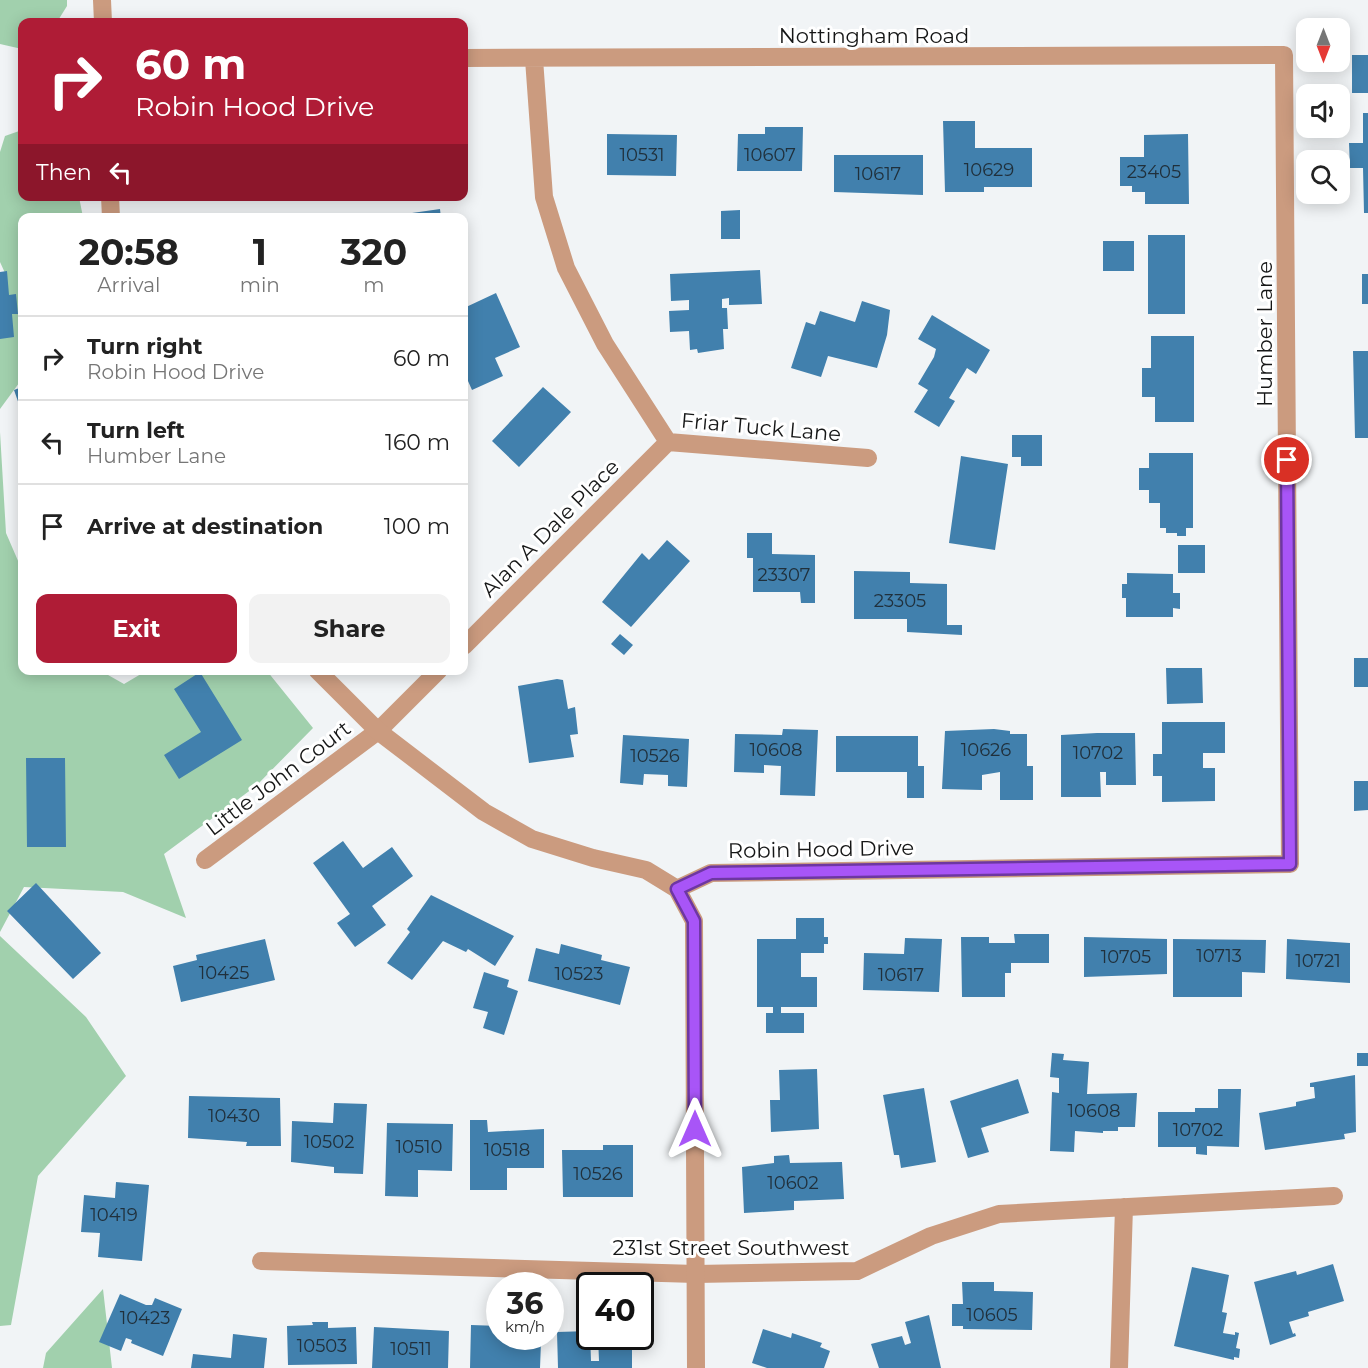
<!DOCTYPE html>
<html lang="en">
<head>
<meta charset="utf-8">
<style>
	body { margin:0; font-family:Montserrat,sans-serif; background:#f2f2f2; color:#222; height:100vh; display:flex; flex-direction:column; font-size:22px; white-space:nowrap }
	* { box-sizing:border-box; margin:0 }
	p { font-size:20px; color:#767676 }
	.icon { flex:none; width:33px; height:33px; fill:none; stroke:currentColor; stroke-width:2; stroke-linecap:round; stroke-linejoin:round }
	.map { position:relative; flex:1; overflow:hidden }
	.sheet { position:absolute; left:18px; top:213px; width:450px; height:462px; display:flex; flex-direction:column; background:#fff; border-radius:12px; box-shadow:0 3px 15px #0003 }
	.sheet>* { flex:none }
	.guide { position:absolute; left:18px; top:18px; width:450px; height:183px; border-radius:12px; box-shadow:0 3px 15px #0003; background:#af1c36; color:#fff; overflow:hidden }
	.needle { width:39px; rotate:180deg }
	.fabs { position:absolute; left:1296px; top:18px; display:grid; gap:12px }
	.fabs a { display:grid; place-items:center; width:54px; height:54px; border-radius:12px; background:#fff; box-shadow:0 3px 15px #0003; font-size:30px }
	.speed { position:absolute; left:486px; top:1272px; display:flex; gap:12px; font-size:30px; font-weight:700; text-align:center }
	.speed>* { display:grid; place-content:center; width:78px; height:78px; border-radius:50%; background:#fff; box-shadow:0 3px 15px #0003; line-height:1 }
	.speed small { font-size:15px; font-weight:400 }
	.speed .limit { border:3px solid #111; border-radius:9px; background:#fff; color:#111 }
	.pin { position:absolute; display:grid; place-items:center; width:51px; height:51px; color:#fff; margin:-26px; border:3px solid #fff; border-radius:50%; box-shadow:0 2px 6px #0007 }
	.me { position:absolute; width:66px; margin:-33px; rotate:0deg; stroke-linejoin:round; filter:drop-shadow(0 0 4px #0008) }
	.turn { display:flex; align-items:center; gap:21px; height:126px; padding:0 18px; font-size:27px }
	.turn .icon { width:78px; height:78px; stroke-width:2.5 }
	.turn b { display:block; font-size:42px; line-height:51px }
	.then { display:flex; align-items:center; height:57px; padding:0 18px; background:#0003; gap:12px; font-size:22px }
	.eta { display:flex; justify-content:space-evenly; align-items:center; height:102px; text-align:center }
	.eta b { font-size:36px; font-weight:700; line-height:42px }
	.button { display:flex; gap:12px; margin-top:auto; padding:12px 18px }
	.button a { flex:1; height:69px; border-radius:12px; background:#af1c36; color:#fff; font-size:24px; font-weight:700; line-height:69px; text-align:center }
	.button a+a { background:#f2f2f2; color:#222 }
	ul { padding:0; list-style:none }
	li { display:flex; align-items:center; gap:18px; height:84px; padding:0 18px; border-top:2px solid #e0e0e0 }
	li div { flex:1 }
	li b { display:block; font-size:22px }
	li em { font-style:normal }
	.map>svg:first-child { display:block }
	.green { fill:#a1d0ad }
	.building { fill:#4180ad }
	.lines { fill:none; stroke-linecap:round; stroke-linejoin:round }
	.minor { stroke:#cb9b7f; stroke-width:18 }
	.tertiary { stroke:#cb9b7f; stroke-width:18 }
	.route-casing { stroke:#6d37a1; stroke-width:15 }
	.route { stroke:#a855f7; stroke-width:10 }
	.labels { text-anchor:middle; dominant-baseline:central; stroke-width:6; stroke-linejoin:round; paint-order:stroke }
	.number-label { font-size:18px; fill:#20303c }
	.street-label { font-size:21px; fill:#151616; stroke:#fff }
</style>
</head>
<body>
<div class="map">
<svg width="1368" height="1368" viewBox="0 0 1368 1368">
	<rect width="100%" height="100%" fill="#f1f4f6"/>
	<path class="green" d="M0,0h67v6l-10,16h-35v27l-22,-5z
		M22,130v66l57,1 4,20 -61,1v161l-22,30v-118l5,-18 -5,-11v-110l5,-16z
		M0,432l6,101 16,37v100l79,1 23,13 22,-13h121l46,57 -57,58 -92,68 22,64 -63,-26 -99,-5 -24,45z
		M0,936l86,81 40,59 -88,100 -27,149 -11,1z
		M103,1289l9,79h-69l3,-15z"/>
	<path class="building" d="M1352,55h16v38h-16z
		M1363,113h5v100h-4l-1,-45h-13l-1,-25h14z
		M943,121h32v27h57v39h-48v5h-39z
		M765,127h38l-1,44h-65l1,-37h27z
		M607,134l70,1 -1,41 -69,-1z
		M1188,134l1,70h-44v-12h-13v-6h-12v-29h24v-22z
		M834,155h89v40l-89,-3z
		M173,196h39v3h-39z
		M440,209l1,9h-42l-1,-3z
		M740,210v29h-19v-28z
		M1148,235h37v79h-37z
		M1103,241h31v30h-31z
		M760,270l2,34 -33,1v-7l-7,1v9h5l1,21h-5l1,20 -26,4 -1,-4 -7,1 -1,-19 -19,1 -1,-21 20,-1v-10l-18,1 -1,-27z
		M7,271l2,24 7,-1 2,20h-6l2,23 -14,2v-67z
		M1362,274h6v30h-6z
		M496,293l24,54 -25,11 8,18 -31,14 -8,-18v-64z
		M862,301l28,9 -3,25 -10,33 -49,-12 -7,21 -30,-9 15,-46 9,3 5,-14 35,11z
		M932,315l58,35 -14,24 -9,-6 -18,30 6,3 -16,26 -25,-15 14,-22 -10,-6 16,-27 2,-8 -18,-10z
		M1151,336h43v86h-39v-25h-13v-29h9z
		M1353,351h15v87h-13z
		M22,387v26l-8,-23z
		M543,387l28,25 -52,55 -27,-26z
		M1012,435h30v31h-21v-9h-9z
		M1149,453h44v75h-7v8h-9v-3h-11v-5h-6v-25h-11v-13h-10v-22h10z
		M961,456l47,8 -13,86 -46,-7z
		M747,533h25v21l43,1v48h-14l-1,-11h-47v-34h-6z
		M667,540l23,21 -59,66 -29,-25 40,-49 7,7z
		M1178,545h27v28h-27z
		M854,571l56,1v11l37,1v41h15v10l-55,-3v-13h-53z
		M1127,573l46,1v19h7v16l-7,-1v9h-47v-19h-4v-14h5z
		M620,634l13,11 -9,10 -13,-11z
		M1354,658h14v29h-14z
		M1166,668h36l1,35 -36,1z
		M200,672l42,68 -63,39 -15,-24 37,-23 -27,-43z
		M557,679l6,1 5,29 7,-2 3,27 -8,1 4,22 -45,6 -11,-77z
		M1162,722h63v31h-22v15h12v33l-53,1v-26h-9v-22h9z
		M783,729l35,1 -3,66 -35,-1 1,-29 -17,-1v8l-30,-1 1,-38 47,1z
		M994,729l16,2v3h17v32h6v34h-33v-28l-18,3v15l-40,-1 3,-58z
		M1097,733h38l1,52h-30v-13h-6l1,25h-40v-62z
		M623,735l66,4 -2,48 -19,-1v-11l-24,-1 -1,11 -23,-2z
		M836,736h82v30h6v32h-17v-26h-71z
		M26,758h39l1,89h-39z
		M1354,781h14v29l-14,1z
		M343,841l20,27 29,-21 21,29 -41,30 14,19 -31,22 -18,-24 13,-9 -37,-51z
		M36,883l65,70 -28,26 -66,-68z
		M431,895l83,41 -19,30 -27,-17 -2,3 -23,-11 -31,39 -25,-17 23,-31 -3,-3z
		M796,918h28v19h4v7h-4v9h-23v24h16v30h-36v6h23v20h-38v-20h7v-6h-16v-68h39z
		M1014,934h35v29h-38v10h-6v24h-43l-1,-60h28v6h26z
		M1084,937l83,2v35l-83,3z
		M905,938l37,1 -3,53 -76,-2 1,-37 40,1z
		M265,939l10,41 -94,22 -8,-36 24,-6 -1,-5z
		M1173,939l93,1 -1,33 -23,-1v25h-69z
		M1287,939l63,4v40l-64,-4z
		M561,944l41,11 -1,5 29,7 -10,38 -92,-24 8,-33 23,6z
		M484,972l25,8 -2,7 11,4 -14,44 -21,-7 5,-16 -15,-4z
		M1052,1053l12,1 -1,6 26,2 -2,32 50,-1 -2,34h-17v4h-15v2l-28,-2 -1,21 -24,-1 2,-59 7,1v-15l-9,-1z
		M1357,1053h11v13h-11z
		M817,1069l2,60 -48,3 -1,-32h10l-1,-30z
		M1355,1075l1,57 -12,2 1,5 -80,11 -6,-37 37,-7v-4l19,-4 -1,-11h-4v-4z
		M1018,1079l11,34 -48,15 8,24 -21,6 -18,-57z
		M924,1088l12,74 -35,6 -2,-13h-5l-11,-60z
		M1218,1089h23l-2,58 -32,-1v9l-11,-1v-7h-38v-35h37v-4h23z
		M189,1096l91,2 1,48h-35l1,-4 -59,-4z
		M334,1103l33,1 -4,70 -29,-1v-6l-43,-5 1,-41 41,2z
		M470,1120h17l1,12 56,-3v39h-37v22h-37z
		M387,1123l66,1 -1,47 -34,-1v27l-33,-1z
		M603,1145h30v52h-70l-1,-47h41z
		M789,1155l1,8 52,-1 2,37 -50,2v9l-50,3 -2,-46 32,-4v-7z
		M116,1182l33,3 -7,76 -44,-4 2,-24 -19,-1 3,-37 31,3z
		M1333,1264l11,37 -36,11 1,4 -20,6 4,12 2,-1 1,3 -26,9 -16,-63 42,-11 1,4z
		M1192,1267l37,8 -7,37 5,1 -4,20 12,2v-3l4,1 -3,15 4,1 -1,9 -5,-1v3l-60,-14z
		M962,1282h32v9l39,1 -1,38 -69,-1v-3h-11v-22h11z
		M120,1294l26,11h6l3,-7 27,11 -19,47 -32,-13 1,-3 -6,-2 -5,13 -22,-9z
		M929,1315l12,53h-62l-8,-24 31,-8 3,9 6,-2 -6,-21z
		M312,1322h16v6l28,-1 1,37 -69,1 -1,-39 26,-1z
		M471,1325l29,1 2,15 39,1 -1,26h-70z
		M374,1327l75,4 -1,37h-76z
		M763,1329l28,9 1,-5 30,10 -2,4 10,4 -6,17h-57l-15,-5z
		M590,1331l1,30h8l-1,-25h34v32h-74l-1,-36z
		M233,1334l34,4 -3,30h-73l2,-14 38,4z"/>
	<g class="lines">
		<path class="minor" d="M464,58l820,-3 6,809 -579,9 -34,16
			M534,59l10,138 22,71 39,76 63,98 200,16
			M464,646l204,-204
			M205,860l173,-129 61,-61
			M261,1261l435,13 161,-3 74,-35 68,-22 335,-18
			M1119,1368l5,-161"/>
		<path class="tertiary" d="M102,0l1,22
			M110,196l1,22
			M317,670l61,61 106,81 48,27 61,19 53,12 31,19 17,32 2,447"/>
	</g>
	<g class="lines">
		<defs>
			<path id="route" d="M695,1129l-1,-208 -17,-32 34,-16 579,-9 -3,-404"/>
		</defs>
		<use href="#route" class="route-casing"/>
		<use href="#route" class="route"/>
	</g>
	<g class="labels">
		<g class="number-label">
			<text x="642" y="155">10531</text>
			<text x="770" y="155">10607</text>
			<text x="989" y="170">10629</text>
			<text x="1154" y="172">23405</text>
			<text x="878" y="174">10617</text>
			<text x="784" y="575">23307</text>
			<text x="900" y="601">23305</text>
			<text x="776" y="750">10608</text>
			<text x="986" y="750">10626</text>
			<text x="1098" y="753">10702</text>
			<text x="655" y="756">10526</text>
			<text x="1219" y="956">10713</text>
			<text x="1126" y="957">10705</text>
			<text x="1318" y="961">10721</text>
			<text x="224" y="973">10425</text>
			<text x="579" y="974">10523</text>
			<text x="901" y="975">10617</text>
			<text x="1094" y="1111">10608</text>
			<text x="234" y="1116">10430</text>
			<text x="1198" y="1130">10702</text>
			<text x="329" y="1142">10502</text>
			<text x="419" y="1147">10510</text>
			<text x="507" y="1150">10518</text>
			<text x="598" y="1174">10526</text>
			<text x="793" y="1183">10602</text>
			<text x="114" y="1215">10419</text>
			<text x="992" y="1315">10605</text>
			<text x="145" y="1318">10423</text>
			<text x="322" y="1346">10503</text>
			<text x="411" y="1349">10511</text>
		</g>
		<g class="street-label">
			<text x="874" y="35">Nottingham Road</text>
			<text transform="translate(1264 334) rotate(-90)">Humber Lane</text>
			<text transform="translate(761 427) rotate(5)">Friar Tuck Lane</text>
			<text transform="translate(550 528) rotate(-45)">Alan A Dale Place</text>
			<text transform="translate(278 778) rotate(-37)">Little John Court</text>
			<text transform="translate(821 849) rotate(-1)">Robin Hood Drive</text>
			<text x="731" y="1247">231st Street Southwest</text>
		</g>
	</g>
</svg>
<div class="fabs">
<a><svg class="needle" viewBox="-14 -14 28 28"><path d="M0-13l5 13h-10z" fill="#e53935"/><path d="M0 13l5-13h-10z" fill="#767676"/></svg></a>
<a><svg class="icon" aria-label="sound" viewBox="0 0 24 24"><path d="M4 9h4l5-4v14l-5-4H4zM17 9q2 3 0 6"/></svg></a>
<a><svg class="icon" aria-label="search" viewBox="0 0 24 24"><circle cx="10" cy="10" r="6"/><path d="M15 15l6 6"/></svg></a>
</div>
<div class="speed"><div>36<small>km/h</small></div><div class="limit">40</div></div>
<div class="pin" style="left:1287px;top:460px;background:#d93025"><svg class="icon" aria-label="arrive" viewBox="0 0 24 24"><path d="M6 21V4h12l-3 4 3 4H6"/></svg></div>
<svg class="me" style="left:695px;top:1129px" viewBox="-20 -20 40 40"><path d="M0-17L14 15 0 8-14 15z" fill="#a855f7" stroke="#fff" stroke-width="4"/></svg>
<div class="guide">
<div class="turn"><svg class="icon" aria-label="right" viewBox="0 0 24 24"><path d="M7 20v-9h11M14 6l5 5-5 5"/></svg><div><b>60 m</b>Robin Hood Drive</div></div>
<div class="then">Then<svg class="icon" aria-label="left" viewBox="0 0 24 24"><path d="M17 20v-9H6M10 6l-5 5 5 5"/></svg></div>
</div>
<section class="sheet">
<div class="eta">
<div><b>20:58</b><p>Arrival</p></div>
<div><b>1</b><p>min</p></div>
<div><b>320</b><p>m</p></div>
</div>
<ul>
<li><svg class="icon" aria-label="right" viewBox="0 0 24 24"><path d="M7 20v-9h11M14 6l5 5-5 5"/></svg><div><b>Turn right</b><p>Robin Hood Drive</p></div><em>60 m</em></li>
<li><svg class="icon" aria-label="left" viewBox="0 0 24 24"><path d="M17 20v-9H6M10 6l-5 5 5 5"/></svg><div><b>Turn left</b><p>Humber Lane</p></div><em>160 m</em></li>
<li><svg class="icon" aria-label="arrive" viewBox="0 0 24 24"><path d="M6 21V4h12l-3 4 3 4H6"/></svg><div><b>Arrive at destination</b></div><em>100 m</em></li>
</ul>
<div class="button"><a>Exit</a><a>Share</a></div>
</section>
</div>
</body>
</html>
